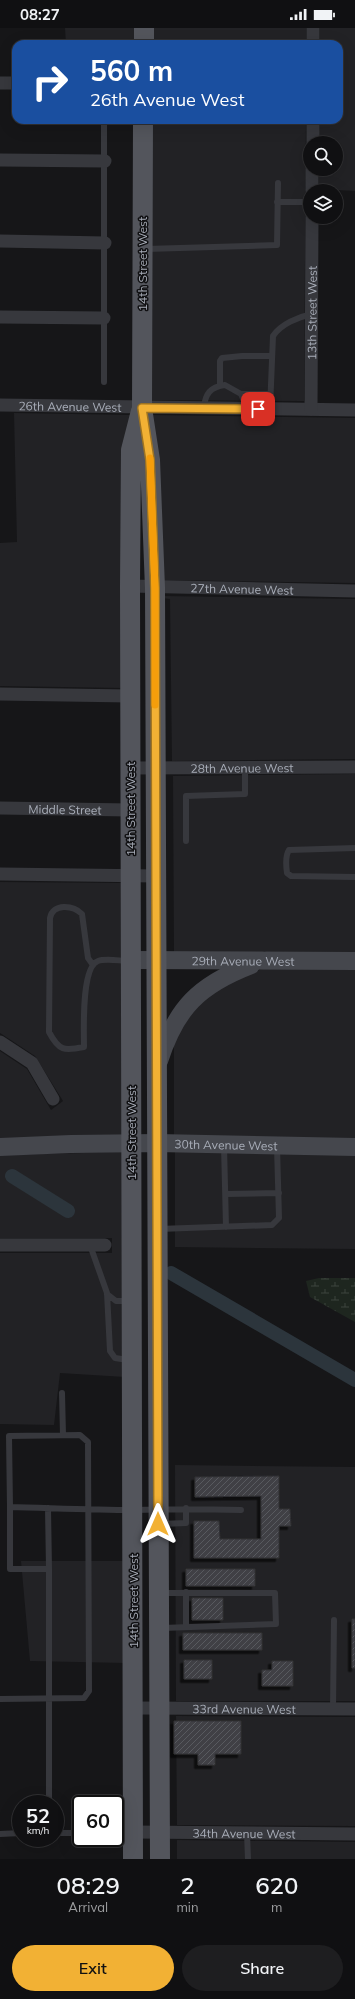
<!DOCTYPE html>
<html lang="en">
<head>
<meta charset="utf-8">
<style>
	body { margin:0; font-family:Mulish,sans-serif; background:#1e1e20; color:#f1f3f6; height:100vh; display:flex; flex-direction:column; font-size:15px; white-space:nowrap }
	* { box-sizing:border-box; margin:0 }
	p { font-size:13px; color:#9c9d9f }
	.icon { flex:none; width:22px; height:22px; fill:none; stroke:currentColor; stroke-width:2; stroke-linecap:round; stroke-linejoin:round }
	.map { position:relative; height:1831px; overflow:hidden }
	.side { display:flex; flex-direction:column; background:#101012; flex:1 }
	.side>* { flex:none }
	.hud { position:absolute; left:12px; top:12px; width:331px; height:84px; border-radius:12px; box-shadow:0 4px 16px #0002,0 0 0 1px #303032; background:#1a4fa0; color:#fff; overflow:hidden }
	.buttons { position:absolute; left:303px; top:108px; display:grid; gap:8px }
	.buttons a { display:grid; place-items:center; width:40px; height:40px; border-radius:50%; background:#101012; box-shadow:0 4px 16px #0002,0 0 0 1px #303032; font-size:20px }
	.speed { position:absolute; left:12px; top:1767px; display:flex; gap:8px; font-size:20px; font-weight:700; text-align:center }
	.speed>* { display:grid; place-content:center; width:52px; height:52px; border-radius:50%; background:#101012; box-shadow:0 4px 16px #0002,0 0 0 1px #303032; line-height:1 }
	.speed small { font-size:10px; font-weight:400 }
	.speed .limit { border:2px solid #111; border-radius:6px; background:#fff; color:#111 }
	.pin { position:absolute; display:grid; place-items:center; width:34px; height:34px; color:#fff; margin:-17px; border-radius:8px; box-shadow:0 2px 6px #0006 }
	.me { position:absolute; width:44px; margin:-22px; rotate:0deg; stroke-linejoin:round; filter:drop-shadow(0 0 3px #0008) }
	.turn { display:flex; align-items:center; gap:14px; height:84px; padding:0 12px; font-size:18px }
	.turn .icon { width:52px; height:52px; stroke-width:2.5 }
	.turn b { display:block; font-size:28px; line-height:34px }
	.eta { display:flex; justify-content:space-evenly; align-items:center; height:68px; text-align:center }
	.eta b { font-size:24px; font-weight:600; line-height:28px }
	.action { display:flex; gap:8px; margin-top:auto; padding:8px 12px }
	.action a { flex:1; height:46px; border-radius:24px; background:#f2b134; color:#111; font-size:16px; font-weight:600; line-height:46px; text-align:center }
	.action a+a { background:#1e1e20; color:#f1f3f6 }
	.status { display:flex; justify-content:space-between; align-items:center; height:28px; padding:0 20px; background:#101012; direction:ltr }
	.status svg { height:11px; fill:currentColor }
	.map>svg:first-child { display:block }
	.built { fill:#222225 }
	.wetland { fill:url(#wetland-marsh) }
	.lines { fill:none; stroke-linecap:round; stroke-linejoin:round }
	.canal { stroke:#2c353c; stroke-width:14 }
	.building { fill:url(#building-hatch); stroke:#303034; filter:url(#shadow) }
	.lane { stroke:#37383d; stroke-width:6 }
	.street { stroke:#37383d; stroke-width:13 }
	.secondary { stroke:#45474d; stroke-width:18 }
	.primary { stroke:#53555c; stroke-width:20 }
	.route-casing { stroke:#9d7322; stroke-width:10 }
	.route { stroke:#f2b134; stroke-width:7 }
	.slow { stroke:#f59e0b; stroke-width:7 }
	.labels { text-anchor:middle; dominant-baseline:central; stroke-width:3; stroke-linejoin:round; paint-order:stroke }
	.street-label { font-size:12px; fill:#a8adb8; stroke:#111113 }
</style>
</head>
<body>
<div class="status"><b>08:27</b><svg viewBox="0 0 49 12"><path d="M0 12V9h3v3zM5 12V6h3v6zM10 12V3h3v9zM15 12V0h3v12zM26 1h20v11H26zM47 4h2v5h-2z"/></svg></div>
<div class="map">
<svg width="355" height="1831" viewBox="0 0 355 1831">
	<defs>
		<pattern id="wetland-marsh" width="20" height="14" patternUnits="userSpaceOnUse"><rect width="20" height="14" fill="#1e261f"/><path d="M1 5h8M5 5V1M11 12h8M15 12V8" fill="none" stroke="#3c433d"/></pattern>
		<pattern id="building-hatch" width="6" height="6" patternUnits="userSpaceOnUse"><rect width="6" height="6" fill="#404145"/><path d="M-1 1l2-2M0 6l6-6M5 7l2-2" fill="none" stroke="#595a5e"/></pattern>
		<filter id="shadow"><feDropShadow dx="-3.5" dy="3.5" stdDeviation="0" flood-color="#0009"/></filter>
	</defs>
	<rect width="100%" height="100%" fill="#161618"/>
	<path class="built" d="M65,0h72v16h-71z
		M151,0h155v16h-155z
		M320,0h35v163l-36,-2v-20h17v-26h-17l1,-23h19v-76h-19z
		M150,92h156l-2,281 -155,-1z
		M14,385l118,2 -9,273 -123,-2v-143l17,-1z
		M150,387l205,3v165l-193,-3z
		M162,568l193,3v160l-183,2 -2,-162 -8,-1z
		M355,746v180l-89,-1 -1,-2 -5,2h-86l-1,-177z
		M0,854l123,1 1,253 -124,3v-88l27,18 24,41 12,-9 -28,-45 -35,-23z
		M262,941h93v170l-181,-3v-96l24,-37 32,-22z
		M175,1123l180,4v94l-180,-2z
		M125,1124v225l-65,-4 -6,52 -54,-1v-171h112v-15h-112v-83z
		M175,1437l180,2v234h-179z
		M21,1533h105v102l-96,-2z
		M176,1688l179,1v109l-178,-1z
		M177,1812l178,2v17h-178z"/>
	<path class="wetland" d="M319,1250h36v44l-45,-25 -4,-16z"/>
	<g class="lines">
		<path class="canal" d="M12,1148l56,35
			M171,1245l184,107"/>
	</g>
	<path class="building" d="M279,1448v33h11l1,17h-12v32h-85v-37h25l1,18h41v-43l-66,1v-20z
		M186,1541h69v17h-69z
		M192,1570h31v22h-31z
		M352,1591h3v49h-3z
		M183,1605h79v17h-79z
		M184,1632h28v19h-28z
		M272,1633h21v25h-31v-16h10z
		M174,1693h67v33h-26v11h-17v-11h-24z"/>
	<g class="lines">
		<path class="lane" d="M104,92v262
			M277,174h33
			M146,221l131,-4 1,-62
			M220,358v-25l2,-3 20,-2h29
			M241,366h29
			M204,380c1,-14 6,-21 21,-23l16,9 6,14
			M270,381l3,-73c8,-12 25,-19 39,-22
			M186,813v-45l59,-2v-26
			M355,820l-66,2c-4,6 -3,16 -2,23l4,3 64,1
			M93,937l-5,-7 -6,-44c-9,-9 -29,-11 -32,4l-1,114c10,19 15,19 35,15 0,-16 -3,-80 14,-86 8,-3 22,0 31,0
			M224,1118l2,81
			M226,1166l53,-1
			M159,1201l113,-4 7,-7 -2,-71
			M90,1217l17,48 3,58 5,7 13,2
			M107,1266l9,7h13
			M62,1365l1,42
			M10,1479v62h39v235
			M48,1480l1,61
			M162,1496l24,-1v-15
			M186,1564v35
			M161,1565h114l1,31 -114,4
			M0,1671l84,-1 5,-7 -1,-249 -8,-7 -71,1 1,71c41,1 82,3 123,3 36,-1 72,-1 108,0
			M333,1681l1,-89
			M115,1804h15
			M55,1805h26
			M247,1805l1,26
			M0,1806l21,-1"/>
		<g class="street">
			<path d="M313,16v-16"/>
			<path d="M0,55h16"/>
			<path d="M313,115v-23"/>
			<path d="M0,132l105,1"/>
			<path d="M312,163v-22"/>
			<path d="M0,213l105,2"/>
			<path d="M0,289l104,1"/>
			<path id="s1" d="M0,377l355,5"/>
			<path id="s2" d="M311,381l1,-192"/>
			<path id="s3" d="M130,558l225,5"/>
			<path d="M0,666l130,2"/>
			<path id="s4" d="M130,740l225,-1"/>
			<path id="s5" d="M0,780l130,2"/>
			<path d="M0,846l156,2"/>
			<path d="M0,1014l32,21 21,36"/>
			<path d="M0,1217h105"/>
			<path id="s6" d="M133,1680l222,1"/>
			<path id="s7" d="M133,1804l222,2"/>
		</g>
		<g class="secondary">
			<path id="s8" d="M131,932l224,1"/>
			<path d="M159,1033c17,-53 40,-76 92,-96"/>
			<path id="s9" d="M0,1119l71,-3 86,-1 198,4"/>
		</g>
		<path class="primary" d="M144,16v-16
			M143,92l-1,288 8,52 5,128 5,1271
			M133,1831l-3,-1273 1,-136 10,-39"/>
	</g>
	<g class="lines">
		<defs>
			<path id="route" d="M158,1496l-3,-936 -5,-128 -8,-52 116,1"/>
		</defs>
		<use href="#route" class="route-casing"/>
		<use href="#route" class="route"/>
		<path class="slow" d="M150,430l5,130v117"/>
	</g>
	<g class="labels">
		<g class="street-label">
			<text transform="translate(142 236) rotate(-90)">14th Street West</text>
			<text stroke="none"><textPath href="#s2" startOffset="96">13th Street West</textPath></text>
			<text stroke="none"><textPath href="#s1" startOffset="70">26th Avenue West</textPath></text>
			<text stroke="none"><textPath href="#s3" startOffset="112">27th Avenue West</textPath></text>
			<text stroke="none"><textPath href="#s4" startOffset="112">28th Avenue West</textPath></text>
			<text stroke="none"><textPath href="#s5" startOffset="65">Middle Street</textPath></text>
			<text transform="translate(130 781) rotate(-90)">14th Street West</text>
			<text stroke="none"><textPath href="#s8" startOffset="112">29th Avenue West</textPath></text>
			<text transform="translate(131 1105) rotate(-90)">14th Street West</text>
			<text stroke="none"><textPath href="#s9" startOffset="226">30th Avenue West</textPath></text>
			<text transform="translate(133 1573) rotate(-90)">14th Street West</text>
			<text stroke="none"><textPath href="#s6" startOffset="111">33rd Avenue West</textPath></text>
			<text stroke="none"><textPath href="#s7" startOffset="111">34th Avenue West</textPath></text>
		</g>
	</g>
</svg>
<div class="buttons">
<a><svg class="icon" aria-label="search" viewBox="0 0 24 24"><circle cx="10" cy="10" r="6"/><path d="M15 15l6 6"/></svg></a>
<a><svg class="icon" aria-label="layers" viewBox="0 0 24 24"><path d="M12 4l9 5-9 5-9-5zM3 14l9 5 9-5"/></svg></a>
</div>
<div class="speed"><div>52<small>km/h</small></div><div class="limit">60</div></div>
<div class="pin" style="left:258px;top:381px;background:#d93025"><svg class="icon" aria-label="arrive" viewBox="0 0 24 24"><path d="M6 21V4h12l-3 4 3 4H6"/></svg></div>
<svg class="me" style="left:158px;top:1496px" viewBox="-20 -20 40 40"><path d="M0-17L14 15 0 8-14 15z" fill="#f2b134" stroke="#fff" stroke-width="4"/></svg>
<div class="hud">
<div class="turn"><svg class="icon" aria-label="right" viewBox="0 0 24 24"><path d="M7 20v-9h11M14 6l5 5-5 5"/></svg><div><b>560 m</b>26th Avenue West</div></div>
</div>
</div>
<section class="side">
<div class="eta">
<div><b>08:29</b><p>Arrival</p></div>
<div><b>2</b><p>min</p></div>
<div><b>620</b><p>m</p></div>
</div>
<div class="action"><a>Exit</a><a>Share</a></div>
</section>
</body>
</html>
